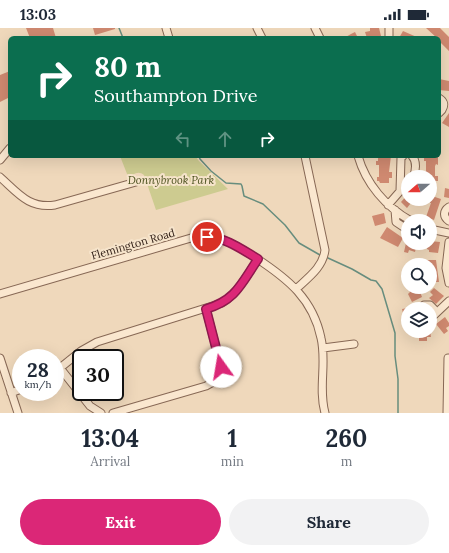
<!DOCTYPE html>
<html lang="en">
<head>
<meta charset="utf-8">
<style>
	body { margin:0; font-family:Lora,serif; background:#f2f2f3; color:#1f2937; height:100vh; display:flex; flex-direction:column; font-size:15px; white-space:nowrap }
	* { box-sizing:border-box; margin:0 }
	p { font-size:13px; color:#747a83 }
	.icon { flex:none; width:22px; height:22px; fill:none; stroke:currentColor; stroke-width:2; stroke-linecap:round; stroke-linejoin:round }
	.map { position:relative; height:385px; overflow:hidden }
	.sheet { display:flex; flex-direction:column; background:#fff; flex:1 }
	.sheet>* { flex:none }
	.banner { position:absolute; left:8px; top:8px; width:433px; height:122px; border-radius:6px; box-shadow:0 4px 16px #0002; background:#0b6e4f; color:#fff; overflow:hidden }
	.needle { width:26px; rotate:250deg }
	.buttons { position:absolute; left:401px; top:142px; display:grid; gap:8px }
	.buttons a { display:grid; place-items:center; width:36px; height:36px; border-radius:50%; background:#fff; box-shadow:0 4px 16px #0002; font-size:20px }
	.speed { position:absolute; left:12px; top:321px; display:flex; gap:8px; font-size:20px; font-weight:700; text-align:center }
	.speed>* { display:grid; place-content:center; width:52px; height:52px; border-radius:50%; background:#fff; box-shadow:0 4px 16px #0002; line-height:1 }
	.speed small { font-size:10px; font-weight:400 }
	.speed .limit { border:2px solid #111; border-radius:6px; background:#fff; color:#111 }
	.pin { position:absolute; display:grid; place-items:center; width:34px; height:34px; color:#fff; margin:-17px; border:2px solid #fff; border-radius:50%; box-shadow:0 1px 4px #0007 }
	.me { position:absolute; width:44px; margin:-22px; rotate:347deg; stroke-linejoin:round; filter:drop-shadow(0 0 3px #0008) }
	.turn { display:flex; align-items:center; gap:14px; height:84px; padding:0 20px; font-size:18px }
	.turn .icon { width:52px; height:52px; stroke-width:2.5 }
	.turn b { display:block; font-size:28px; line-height:34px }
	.lanes { display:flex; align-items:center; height:38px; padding:0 20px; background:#0003; justify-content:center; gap:20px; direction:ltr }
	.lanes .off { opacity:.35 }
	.eta { display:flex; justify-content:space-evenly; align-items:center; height:68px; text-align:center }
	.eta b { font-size:24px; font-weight:800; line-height:28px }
	.primary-button { display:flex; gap:8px; margin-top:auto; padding:8px 20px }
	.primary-button a { flex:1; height:46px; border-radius:24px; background:#db2777; color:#fff; font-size:16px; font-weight:800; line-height:46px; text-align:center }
	.primary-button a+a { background:#f2f2f3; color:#1f2937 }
	.status { display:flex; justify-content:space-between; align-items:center; height:28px; padding:0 20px; background:#fff; direction:ltr }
	.status svg { height:11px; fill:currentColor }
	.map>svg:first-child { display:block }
	.green { fill:#cdcb90 }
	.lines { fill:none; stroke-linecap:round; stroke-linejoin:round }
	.stream { stroke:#678d7e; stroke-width:1.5 }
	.building { fill:#cf8970 }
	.minor-casing { stroke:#876855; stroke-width:9 }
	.minor { stroke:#fae7cf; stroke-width:7 }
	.route-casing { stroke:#8e194d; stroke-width:10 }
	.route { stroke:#db2777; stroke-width:7 }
	.labels { text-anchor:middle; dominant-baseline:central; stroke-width:4; stroke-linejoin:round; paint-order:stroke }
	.park-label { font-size:11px; font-style:italic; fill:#4d5220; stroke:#f6e4cb }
	.street-label { font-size:11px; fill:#35231a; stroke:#f6e4cb }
</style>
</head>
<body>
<div class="status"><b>13:03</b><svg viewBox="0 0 49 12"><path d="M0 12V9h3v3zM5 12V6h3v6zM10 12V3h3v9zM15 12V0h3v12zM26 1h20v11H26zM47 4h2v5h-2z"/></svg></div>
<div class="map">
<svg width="449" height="385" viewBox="0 0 449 385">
	<rect width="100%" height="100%" fill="#efd8bb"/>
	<path class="green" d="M120,128h75l4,5 29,28 -72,21 -12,-35c-6,-5 -11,-1 -15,4z"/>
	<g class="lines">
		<path class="stream" d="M119,0l4,10
			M199,128l1,3 11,12 15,12 15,1 1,2 2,10 19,8 22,21 14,18 21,12
			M328,230l24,11 19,11 5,1 6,8 13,44v23l3,23v34"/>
	</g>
	<path class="building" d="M26,0h27l3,10h-26z
		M93,0h22v1l-20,6z
		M370,0h9l2,8 -14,2 -2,-6 5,-1z
		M426,0h14l9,9v14l-10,-10v-3h-2z
		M403,3l16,7h-20z
		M355,4l3,6h-14l7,-4z
		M10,43v26l-10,5v-27z
		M439,51l10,2v10l-10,-1z
		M449,85v14l-7,-4z
		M378,128h13l-2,16h3v6h-3v5h-9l-1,-2h-2v-4h2v-12h-3v-4h2z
		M424,128h14v9l-2,-1 -1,2v10h3v5h-3v2h-5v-6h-7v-6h3v-10h-2z
		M445,160l4,1v9l-5,-1z
		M408,166v5h6l-7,9 -6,-6z
		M432,168l9,3 -7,21 -8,-3 5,-14h-1z
		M384,185l2,10 -11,3 -3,-10z
		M387,199l16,11 -5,9 -18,-9z
		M430,213l10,1 -2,11 -9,-1v-2l-2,-1 1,-5 2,-1z
		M406,215h11l-2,9 -6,-2 -1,3 -4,-1z
		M427,232h9l3,22h-9v-17h-2z
		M413,259h5l4,10 -10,5 -4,-8 2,-2 -1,-3z
		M434,260l10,8 -8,8 -7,-6 4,-3 -3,-3z
		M408,280v16l-2,1 -4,-16z
		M445,289l4,6v3l-3,2 2,3 -4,3 -8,-10z
		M419,303h11l1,6h-4v4h-8z"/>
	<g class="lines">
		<defs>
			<path id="minor" d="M166,0l3,10
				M257,0l5,10
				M315,0l5,10
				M389,0v10
				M439,70c5,3 6,7 3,12l-3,3
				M358,128c8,28 28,51 53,65
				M412,128c5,5 4,15 1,21
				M0,132l10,-12
				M0,149c18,16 29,32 55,28l81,-23
				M400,163l1,-33 2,-2
				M388,177l20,-23
				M449,179c-6,4 -6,10 0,14
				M395,182l1,12 12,8
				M430,201l19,4
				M449,214l-3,26 3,15
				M296,261c13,-12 27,-22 29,-39l-20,-94
				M0,266l191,-56c29,-4 42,5 65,20 32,21 57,41 65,80 6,25 -3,50 4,75
				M420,281l4,-4h6l4,4 1,5
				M430,291l19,-18
				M323,320l31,-4
				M0,330l18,55
				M60,340l30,38 11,7
				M55,344l26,-21 16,-9 125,-39c16,-10 25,-28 36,-44
				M11,365l10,-4
				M113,385l93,-27 9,-5 2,-4 4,-10 -15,-58
				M447,385l1,-55"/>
		</defs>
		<use href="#minor" class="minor-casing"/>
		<use href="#minor" class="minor"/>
	</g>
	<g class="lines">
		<defs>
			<path id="route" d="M207,209c20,1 34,12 51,22 -17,25 -22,41 -52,50l15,58"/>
		</defs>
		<use href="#route" class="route-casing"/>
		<use href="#route" class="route"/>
	</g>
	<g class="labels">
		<g class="park-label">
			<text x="171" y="152">Donnybrook Park</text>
		</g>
		<g class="street-label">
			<text transform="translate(133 216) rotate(-16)">Flemington Road</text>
		</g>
	</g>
</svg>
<div class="buttons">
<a><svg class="needle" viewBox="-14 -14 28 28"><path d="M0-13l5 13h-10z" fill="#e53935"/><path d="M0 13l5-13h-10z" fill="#747a83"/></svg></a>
<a><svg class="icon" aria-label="sound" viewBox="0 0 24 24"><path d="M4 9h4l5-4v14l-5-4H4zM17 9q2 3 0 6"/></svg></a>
<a><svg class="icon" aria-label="search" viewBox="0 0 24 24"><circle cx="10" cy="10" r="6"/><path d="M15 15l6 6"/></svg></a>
<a><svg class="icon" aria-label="layers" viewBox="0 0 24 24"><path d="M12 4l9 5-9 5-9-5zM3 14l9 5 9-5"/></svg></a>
</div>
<div class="speed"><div>28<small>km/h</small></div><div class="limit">30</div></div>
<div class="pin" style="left:207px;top:209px;background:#d93025"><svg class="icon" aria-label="arrive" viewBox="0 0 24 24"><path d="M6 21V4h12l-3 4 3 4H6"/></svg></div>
<svg class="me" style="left:221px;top:339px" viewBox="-20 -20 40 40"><circle r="19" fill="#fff"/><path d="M0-13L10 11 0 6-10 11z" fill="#db2777"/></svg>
<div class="banner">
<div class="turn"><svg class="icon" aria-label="right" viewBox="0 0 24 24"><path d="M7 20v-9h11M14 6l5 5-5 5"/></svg><div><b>80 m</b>Southampton Drive</div></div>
<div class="lanes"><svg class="icon off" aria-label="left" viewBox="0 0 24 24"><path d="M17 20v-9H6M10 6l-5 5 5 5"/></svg><svg class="icon off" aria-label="ahead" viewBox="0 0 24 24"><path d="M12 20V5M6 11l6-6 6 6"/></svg><svg class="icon" aria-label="right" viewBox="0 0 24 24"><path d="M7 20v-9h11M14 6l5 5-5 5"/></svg></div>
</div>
</div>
<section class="sheet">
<div class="eta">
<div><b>13:04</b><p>Arrival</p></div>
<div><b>1</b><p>min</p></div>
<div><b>260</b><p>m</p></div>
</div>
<div class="primary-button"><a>Exit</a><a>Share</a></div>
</section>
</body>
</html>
